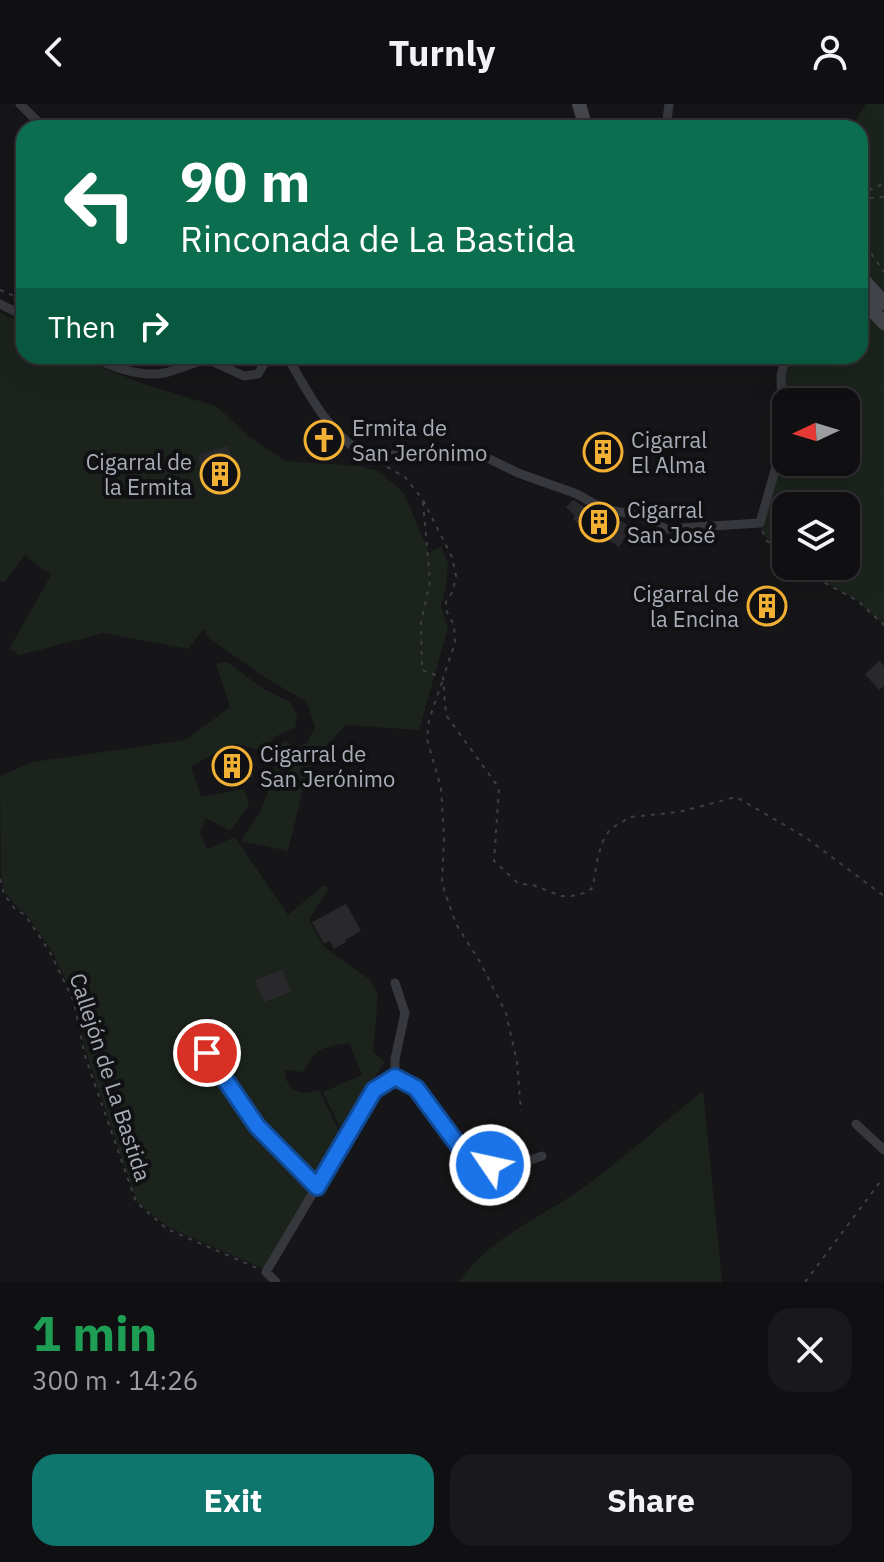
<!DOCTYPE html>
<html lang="en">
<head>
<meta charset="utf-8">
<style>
	body { margin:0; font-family:"IBM Plex Sans",sans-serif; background:#19191b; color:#f1f3f6; height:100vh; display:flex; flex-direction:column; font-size:30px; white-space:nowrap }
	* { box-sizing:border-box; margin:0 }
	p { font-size:26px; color:#9c9d9f }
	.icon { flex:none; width:44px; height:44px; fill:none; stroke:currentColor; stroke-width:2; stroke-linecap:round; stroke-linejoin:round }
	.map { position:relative; height:1178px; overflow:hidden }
	.drawer { display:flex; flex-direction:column; background:#101012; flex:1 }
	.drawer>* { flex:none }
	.hud { position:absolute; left:16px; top:16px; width:852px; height:244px; border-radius:24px; box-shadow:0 8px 32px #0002,0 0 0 2px #303032; background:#0b6e4f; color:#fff; overflow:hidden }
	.needle { width:52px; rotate:266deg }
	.buttons { position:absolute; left:772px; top:284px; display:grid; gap:16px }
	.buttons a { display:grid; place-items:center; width:88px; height:88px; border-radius:16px; background:#101012; box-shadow:0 8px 32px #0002,0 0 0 2px #303032; font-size:40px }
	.pin { position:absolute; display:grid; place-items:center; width:68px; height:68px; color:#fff; margin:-34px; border:4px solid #fff; border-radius:50%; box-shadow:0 2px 8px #0007 }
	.me { position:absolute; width:88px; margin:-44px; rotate:304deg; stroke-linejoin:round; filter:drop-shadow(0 0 6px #0008) }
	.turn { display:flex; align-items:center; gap:28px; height:168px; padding:0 32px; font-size:36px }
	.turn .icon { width:104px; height:104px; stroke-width:2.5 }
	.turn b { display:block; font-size:56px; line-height:68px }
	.then { display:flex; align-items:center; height:76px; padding:0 32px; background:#0003; gap:16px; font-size:30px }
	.round { display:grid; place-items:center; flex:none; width:84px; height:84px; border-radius:24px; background:#19191b }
	.headline { display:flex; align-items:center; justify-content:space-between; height:136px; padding:0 32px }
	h1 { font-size:48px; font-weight:700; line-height:60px; color:#1e9e55 }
	.cta { display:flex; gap:16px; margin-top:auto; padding:16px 32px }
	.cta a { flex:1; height:92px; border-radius:24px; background:#0f766e; color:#fff; font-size:32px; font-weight:700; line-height:92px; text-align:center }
	.cta a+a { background:#19191b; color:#f1f3f6 }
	header { display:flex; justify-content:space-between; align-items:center; height:104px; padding:0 32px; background:#101012; font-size:36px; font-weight:700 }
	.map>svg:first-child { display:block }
	.green { fill:#1c231d; fill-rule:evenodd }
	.building { fill:#29292c }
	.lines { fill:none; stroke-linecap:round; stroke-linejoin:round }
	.path { stroke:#3d3f44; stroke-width:2; stroke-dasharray:4 6; stroke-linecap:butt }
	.street { stroke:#37383d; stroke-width:9 }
	.secondary { stroke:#45474d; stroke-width:14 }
	.route-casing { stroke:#114b97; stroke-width:20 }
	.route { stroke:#1a73e8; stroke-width:14 }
	.labels { text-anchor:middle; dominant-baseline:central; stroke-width:8; stroke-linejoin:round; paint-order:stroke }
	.poi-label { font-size:22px; fill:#a8adb8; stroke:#111113; text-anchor:start }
	.street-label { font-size:22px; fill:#a8adb8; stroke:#111113 }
</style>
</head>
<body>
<header><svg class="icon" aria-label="back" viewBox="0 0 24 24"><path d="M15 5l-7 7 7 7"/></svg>Turnly<svg class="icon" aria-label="person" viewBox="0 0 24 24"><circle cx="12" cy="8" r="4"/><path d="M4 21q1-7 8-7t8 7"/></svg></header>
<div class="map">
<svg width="884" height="1178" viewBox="0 0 884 1178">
	<rect width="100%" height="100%" fill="#161618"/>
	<path class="green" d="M866,0h18v521l-26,-24 -42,-23 -16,-12h46v-60h-60v50c-13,-10 -23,-17 -26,-33l23,-81 -2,-67 5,-19h74v-228h-9zM786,298h60v60h-60z
		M0,208l24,12v32h49l74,29 69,21 35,32 35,23 74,5 18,5 26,22 25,60 12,-7 7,18 -2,21 -5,22 7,21 -29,102 -73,-5 -32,33 -10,26 -16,67 -47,-10 19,-29 12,-30 8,-38 6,-3 10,6 11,-4 8,-16 -8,-25 -41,-24 -57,-40 -5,-10 -16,21 -84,-16 -85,22 -9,-7 41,-73 -26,-20 -20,27 -5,-1z
		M227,558l35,26 28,14 7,13 -2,13 -21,9 -11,14 -29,-8 -43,23 10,31 43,-8 5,16 -19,26 -24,-13 -6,14 7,17 28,-12 53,78 36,-30 5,3 -20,32 15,27 46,33 8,14 -5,58 12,10 -45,65 -17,-35 39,-17 -13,-32c-28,5 -31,3 -46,29l-18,-2c0,21 17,27 34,20l22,45 -77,134 -96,-42 -31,-25 -50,-147 -11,-54 -24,-50 -26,-37 -10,-8 -11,-14 -4,-14 -1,-102 33,-14 153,-22 44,-33 -14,-43z
		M703,987l19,191h-263c30,-45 86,-66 128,-97 40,-30 77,-63 116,-94z"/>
	<path class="building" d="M602,335l21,5 -5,20 -34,-8 2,-9 6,1 2,-7 7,2z
		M228,342l4,12 -3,1 7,22 -2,1 1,4 -23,7 -7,-27 -4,1 -3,-12z
		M573,396l28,17 16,2 15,8 -13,20 -33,-22 -3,3 -10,-9 2,-3 -9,-9z
		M766,484l19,15 -17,22 -19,-16z
		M879,557l5,5v20l-5,4 -14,-16z
		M243,647l10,25 -8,4 -1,-2 -20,8 -10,-24z
		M346,800l15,27 -16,9 1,2 -12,7 -4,-8 -6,3 -12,-22z
		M283,866l8,22 -27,10 -9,-22z"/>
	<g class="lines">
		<path class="path" d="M860,91l24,-12
			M860,95l24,-2
			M860,133l24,35
			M0,186l24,10
			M387,363l18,10 18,23 29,57 4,19 -3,15 -7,11v8l8,15 1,18 -12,35 3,37 53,73 -5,73 25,23 14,1 28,11h11l16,-4 5,-5 4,-26 5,-18 8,-14 21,-12 48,-5 57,-15 69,40 79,59
			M423,398l7,79 -9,42 1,47 19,7
			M762,427l5,10 19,15
			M800,462l16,12 42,23 26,24
			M442,578l-13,38 -2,19 14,49 3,49 -2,47 14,40 24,38 26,51 11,49 4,49
			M0,775l4,15 10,14 11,7 25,37 24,50 11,54 51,146 31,27 90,39
			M805,1178l75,-100 4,1"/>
		<path class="street" d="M20,0l24,24
			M666,24l3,-24
			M0,200l24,12
			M91,252c21,11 49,21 73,17 14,-3 29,-10 43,-14l37,17 14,-2 11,-18
			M287,252c20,35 44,83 83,101l86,-7 17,1 45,22 59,21 28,16 30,4 31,15 94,-6 23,-81 -2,-67 5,-19
			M395,879l10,30 -10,46v18
			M207,949l50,73 60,61
			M395,973l21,11 45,61 29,16 29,-1 23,-8
			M856,1020l28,26
			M276,1178l-10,-10 108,-182 21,-13"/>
		<path class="secondary" d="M579,0l7,24
			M860,172l24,27
			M860,193l24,26"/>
	</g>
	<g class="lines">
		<defs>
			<path id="route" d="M207,949l50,73 60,61 57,-97 21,-13 21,11 45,61 29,16"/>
		</defs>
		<use href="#route" class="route-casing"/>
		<use href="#route" class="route"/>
	</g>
	<defs>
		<symbol id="church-ring" viewBox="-11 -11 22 22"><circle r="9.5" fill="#111113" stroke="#f2b134" stroke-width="1.5"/><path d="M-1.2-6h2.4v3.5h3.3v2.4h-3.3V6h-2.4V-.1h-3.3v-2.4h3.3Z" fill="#f2b134"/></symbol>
		<symbol id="building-ring" viewBox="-11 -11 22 22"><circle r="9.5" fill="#111113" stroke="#f2b134" stroke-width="1.5"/><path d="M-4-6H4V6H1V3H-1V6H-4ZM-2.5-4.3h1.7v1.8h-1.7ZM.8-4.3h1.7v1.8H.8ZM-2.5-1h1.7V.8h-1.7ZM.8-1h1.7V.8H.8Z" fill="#f2b134"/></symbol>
	</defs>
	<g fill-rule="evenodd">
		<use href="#church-ring" x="302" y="314" width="44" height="44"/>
		<use href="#building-ring" x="581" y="326" width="44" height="44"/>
		<use href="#building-ring" x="198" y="348" width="44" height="44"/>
		<use href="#building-ring" x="577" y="396" width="44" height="44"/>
		<use href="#building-ring" x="745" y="480" width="44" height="44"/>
		<use href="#building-ring" x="210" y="640" width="44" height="44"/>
	</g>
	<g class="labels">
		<g class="poi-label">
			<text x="352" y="323">Ermita de<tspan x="352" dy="25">San Jerónimo</tspan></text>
			<text x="631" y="335">Cigarral<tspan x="631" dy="25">El Alma</tspan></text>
			<text x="192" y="357" text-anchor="end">Cigarral de<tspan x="192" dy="25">la Ermita</tspan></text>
			<text x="627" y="405">Cigarral<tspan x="627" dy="25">San José</tspan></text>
			<text x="739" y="489" text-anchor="end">Cigarral de<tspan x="739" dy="25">la Encina</tspan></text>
			<text x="260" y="649">Cigarral de<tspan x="260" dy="25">San Jerónimo</tspan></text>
		</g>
		<g class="street-label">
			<text transform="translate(111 973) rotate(72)">Callejón de La Bastida</text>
		</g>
	</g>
</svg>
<div class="buttons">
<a><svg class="needle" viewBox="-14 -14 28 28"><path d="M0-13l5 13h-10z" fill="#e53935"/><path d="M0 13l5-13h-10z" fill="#9c9d9f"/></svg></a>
<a><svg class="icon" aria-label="layers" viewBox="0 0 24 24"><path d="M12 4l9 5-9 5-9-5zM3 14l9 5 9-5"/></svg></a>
</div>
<div class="pin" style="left:207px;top:949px;background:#d93025"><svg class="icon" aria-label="arrive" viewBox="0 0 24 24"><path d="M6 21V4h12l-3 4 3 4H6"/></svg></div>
<svg class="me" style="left:490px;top:1061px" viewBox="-20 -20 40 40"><circle r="17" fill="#1a73e8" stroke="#fff" stroke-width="3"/><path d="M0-11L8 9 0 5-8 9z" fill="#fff"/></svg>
<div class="hud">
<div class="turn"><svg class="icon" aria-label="left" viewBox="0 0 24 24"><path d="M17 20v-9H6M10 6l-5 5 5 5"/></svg><div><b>90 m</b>Rinconada de La Bastida</div></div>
<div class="then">Then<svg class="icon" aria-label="right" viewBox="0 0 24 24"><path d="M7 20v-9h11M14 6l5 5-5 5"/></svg></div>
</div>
</div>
<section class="drawer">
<div class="headline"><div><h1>1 min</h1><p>300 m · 14:26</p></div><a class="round"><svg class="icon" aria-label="close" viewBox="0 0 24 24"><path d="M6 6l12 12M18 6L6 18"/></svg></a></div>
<div class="cta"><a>Exit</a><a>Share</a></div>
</section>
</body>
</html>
